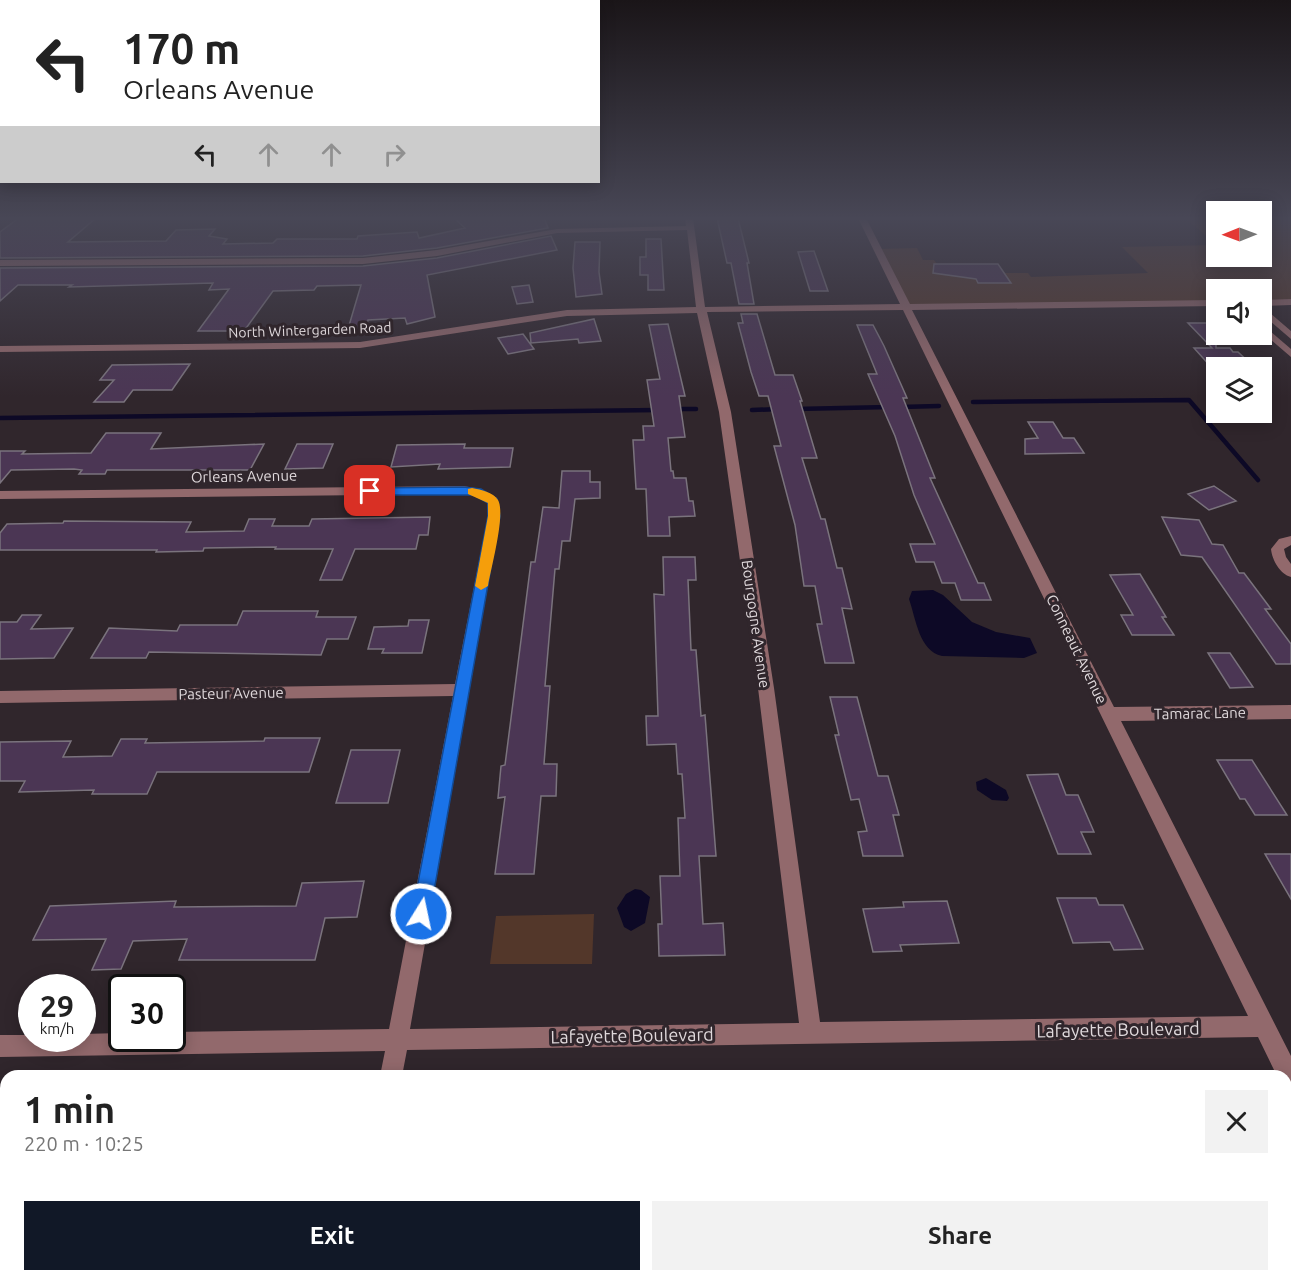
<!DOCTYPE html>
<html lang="en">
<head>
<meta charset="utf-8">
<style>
	body { margin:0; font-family:Ubuntu,sans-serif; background:#f2f2f2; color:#222; height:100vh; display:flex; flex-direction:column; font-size:22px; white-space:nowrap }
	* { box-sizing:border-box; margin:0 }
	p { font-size:20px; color:#767676 }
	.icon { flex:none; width:33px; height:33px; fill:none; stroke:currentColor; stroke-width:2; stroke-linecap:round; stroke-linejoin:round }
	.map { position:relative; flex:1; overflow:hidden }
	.drawer { position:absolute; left:0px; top:1070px; width:1292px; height:212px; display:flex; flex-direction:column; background:#fff; border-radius:18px 18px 0 0; box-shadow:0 3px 15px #0003 }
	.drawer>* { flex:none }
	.banner { position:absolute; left:0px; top:0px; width:600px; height:183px; box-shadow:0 3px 15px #0003; background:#fff; color:#222; overflow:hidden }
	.needle { width:39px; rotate:269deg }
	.controls { position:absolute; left:1206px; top:201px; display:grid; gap:12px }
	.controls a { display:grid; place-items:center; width:66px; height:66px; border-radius:0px; background:#fff; box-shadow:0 3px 15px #0003; font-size:30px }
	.speed { position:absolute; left:18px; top:974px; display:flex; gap:12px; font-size:30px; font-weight:700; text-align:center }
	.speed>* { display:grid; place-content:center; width:78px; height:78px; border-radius:50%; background:#fff; box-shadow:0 3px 15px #0003; line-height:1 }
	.speed small { font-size:15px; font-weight:400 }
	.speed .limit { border:3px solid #111; border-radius:9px; background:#fff; color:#111 }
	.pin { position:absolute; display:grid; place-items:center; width:51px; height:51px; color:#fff; margin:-26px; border-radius:12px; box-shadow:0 3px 9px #0006 }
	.me { position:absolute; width:66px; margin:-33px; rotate:10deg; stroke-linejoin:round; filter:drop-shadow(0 0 4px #0008) }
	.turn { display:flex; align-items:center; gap:21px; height:126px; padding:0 24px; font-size:27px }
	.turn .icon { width:78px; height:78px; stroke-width:2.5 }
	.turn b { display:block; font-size:42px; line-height:51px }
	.lanes { display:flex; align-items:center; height:57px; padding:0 24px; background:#0003; justify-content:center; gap:30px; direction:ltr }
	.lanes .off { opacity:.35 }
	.round { display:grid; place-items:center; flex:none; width:63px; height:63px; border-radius:0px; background:#f2f2f2 }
	.overview { display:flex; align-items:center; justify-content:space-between; height:102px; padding:0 24px }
	h1 { font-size:36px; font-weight:700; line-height:45px }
	.button { display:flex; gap:12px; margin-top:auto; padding:12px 24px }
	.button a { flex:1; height:69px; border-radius:0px; background:#111827; color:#fff; font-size:24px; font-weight:700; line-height:69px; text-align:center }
	.button a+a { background:#f2f2f2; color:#222 }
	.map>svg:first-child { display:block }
	.green { fill:#53372a }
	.water { fill:#0d0926 }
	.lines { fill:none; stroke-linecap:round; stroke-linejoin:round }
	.stream { stroke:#0d0926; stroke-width:4.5 }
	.building { fill:#4b3654; stroke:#7a737d; stroke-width:1.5 }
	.minor { fill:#92696c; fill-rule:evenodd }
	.route { fill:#1a73e8; stroke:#114b97; stroke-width:1.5 }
	.slow { fill:#f59e0b }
	.labels { text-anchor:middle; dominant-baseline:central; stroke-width:6; stroke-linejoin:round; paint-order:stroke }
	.far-street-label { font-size:14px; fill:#dfd8db; stroke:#30262c }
	.street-label { font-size:15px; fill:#dfd8db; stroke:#30262c }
	.near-street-label { font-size:18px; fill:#dfd8db; stroke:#30262c }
</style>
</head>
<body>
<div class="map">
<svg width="1291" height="1280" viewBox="0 0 1291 1280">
	<rect width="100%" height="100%" fill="#30262c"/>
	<path class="green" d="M1185,218h31v26z
		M1262,218h29v84l-29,1v-13h-46v13l-309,4 -30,-58 40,-1 6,12h11l3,4h61l7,9h23l3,4 117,-4 -26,-26 94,-2v11h46z
		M594,914l-2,50h-102l6,-48z"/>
	<path class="water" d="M933,590l10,5 29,27 24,10 34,6 7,15 -13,5 -82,-2c-23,-5 -26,-37 -33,-57l3,-8z
		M986,778l20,12 3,8 -2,3 -15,-1 -15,-10 -1,-8z
		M635,889l6,1 9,7 -5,26 -14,8 -7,-4 -7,-19 9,-14z"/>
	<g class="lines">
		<path class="stream" d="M973,402l216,-2 69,80
			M900,407l39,-1
			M676,409h20
			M795,409l95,-2
			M752,410l27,-1
			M0,418l659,-8"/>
	</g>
	<path class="building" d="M19,218h77l-28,24 98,-1 10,-11 39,-1 -6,7 18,3 -4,5 50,-1 4,-4h80l1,-3 59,-4 2,6 46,-10 -11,-10h90l4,10 -111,20 -74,8 -363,2v-26z
		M717,218h21l11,45h-2l7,41h-15l-8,-41h-4z
		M551,236l6,14 -130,25 8,42 -28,7 -2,-6 -37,2 -2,8 -18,1 13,-44 -44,1 -3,4 -41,1 -29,40h-46l31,-42 -20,1 4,-7 -144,4 3,-2h-54l-18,16v-33l363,-2 74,-8z
		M646,239h15l3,51h-16v-15h-8v-18h6z
		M575,242h25l-1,30 3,22 -26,3 -3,-29z
		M814,251l14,40h-18l-12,-39z
		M934,264h64l13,19h-33l-2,-4 -43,-6z
		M529,285l4,17 -16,2 -5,-17z
		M741,314h16l18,61h18l9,26h-2l17,57h-15l19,61h4l12,49h5l10,41 -10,-1 12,55h-29l-8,-39h5l-7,-38h-11l-9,-61 -21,-79h7l-13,-50h-9l-8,-24 -13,-49h5z
		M594,319l7,22 -22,2 -1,-4 -47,4 -1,-10z
		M1188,323h21l7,7v18h14l3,4h5l17,16h-43l-18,-20h18z
		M668,324l17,72h-6l6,41 -17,1 3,33h2l1,7h12l3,23h4l2,15 -26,1 1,19h-22l-2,-47h-10l-3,-49h11l-1,-14h11l-7,-46 13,-1 -11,-54z
		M857,325h16l11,21 23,52h-4l32,80h-5l48,105h6l7,17h-30l-6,-17h-13l-8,-21h-18l-6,-18h25l-21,-49 -19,-59 -27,-62h9z
		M523,334l11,15 -26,5 -10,-16z
		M190,364l-18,26h-39l-9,12h-30l20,-22h-14l12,-15z
		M1028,422h25l10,16h11l10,15 -59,1v-15l13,-1z
		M106,433h55l-10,16 113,-5 -14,26h-143l-2,4h-26l3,-4 -8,-1 -63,1 -11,13v-32h25l-3,3 69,-1z
		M297,444h36l-10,24 -38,1z
		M465,444l-1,4h49l-3,19 -72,2 2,-5 -49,3 6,-22z
		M562,471h28v11h10v16l-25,1 -5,42h-8l-3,28h-4l-10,117h5l-6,78h13l-1,32h-15l-7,78h-39l10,-77 -7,1 3,-32 4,-1 26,-203h4l8,-55 16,1z
		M1214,486l22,15 -27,9 -21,-16z
		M430,517l-2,18h-9l-3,14h-61l-13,31h-22l13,-31h-58l1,-2 -72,1 -1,3 -47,1 1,-2h-157v-17l7,-9 56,-1 1,-2 127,1 -5,10 58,-1 5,-12h26l-3,7h37l3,-7z
		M1162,517l37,3 13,24 11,1 16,28h5l27,36h-6l26,35v20h-15l-74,-107 -21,-2z
		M663,557h32l1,23h-8l3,70h5l5,66 4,-1 11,141h-17l4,68 20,-1 2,32 -66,1 -1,-32h4l-2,-48h20l-2,-58h7l-3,-44h-4l-2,-30 -29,1 -1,-29h12l-4,-122 10,1z
		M1140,574l26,43h-4l12,18h-42l-11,-20h12l-23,-40z
		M243,611h75l-2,6h40l-8,22h-21l-6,16 -172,-3 -3,6h-55l18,-30 68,3 3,-6h57z
		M22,615h19l-10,14 42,-1 -19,30 -54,1v-37h17z
		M409,620h20l-7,33h-40l2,-4h-16l6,-22 34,-1z
		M1208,653h22l23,34 -23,1z
		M830,697h27l21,79h10l11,39h-6l10,41h-40l-5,-24 9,-1 -8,-32 -8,1 -16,-65h4z
		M265,738h55l-11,34h-152l-10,22h-55l2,-4 -75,2 6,-11h-25v-39l71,-1 -8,16 49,-1 9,-17h26l-2,4 119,-2z
		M351,750h49l-12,53h-52z
		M1217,760h35l35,55h-32l-10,-16h-5z
		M1058,774l8,21h12l16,37h-13l10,22h-33l-31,-79z
		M1265,854h26v45z
		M364,881l-7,36 -32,1 -10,42h-136l8,-21 -54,2 -12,28 -29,1 14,-31 -73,1 17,-34 126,-5 -2,6 122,-1 6,-23z
		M1057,898h39l3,7h24l20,44 -29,1 -4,-8 -37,1z
		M947,901l12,42 -59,2 2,6 -29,1 -10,-43 41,-2 -1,-5z"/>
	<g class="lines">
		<path class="minor" d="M685,218h8l12,89 195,-3 -42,-86h8l44,86 306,-4v6l-304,4 202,397 177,-2v14l-170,2 170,335v35l-5,-2v-13h-9l-19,-39 -851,13 -5,26h-22l5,-25 -385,6v-22h32v3h50v-4l40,-1v5h50v-6l217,-3 64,-333 -453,7v-12l455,-7 33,-168 -1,-13 -13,-8 -11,-1 -463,5v-8l463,-5 18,3 16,9 3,18 -90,513 389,-6 -41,-335 -39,-276 -22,-99 -130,3 -207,32 -360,4v-6l360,-4 207,-32 129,-3 -9,-77 -130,3 -120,23 -74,8 -363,2v-6l363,-2 74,-8 120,-21 129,-3zM903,310l345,706 -428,6 -46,-334 -43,-276 -24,-100z
			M1291,299v6l-29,1v-6z
			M1262,306l29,25v8l-29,-25z
			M1262,324l29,25v8l-29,-25z
			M1291,536v9l-7,4 2,8 5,7v13c-11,-3 -19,-17 -20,-28l8,-10z
			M343,1275h26l-1,5h-26z"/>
	</g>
	<linearGradient id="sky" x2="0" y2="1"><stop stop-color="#1a1518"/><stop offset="0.55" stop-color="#484756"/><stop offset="1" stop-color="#484756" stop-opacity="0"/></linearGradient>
	<rect width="1291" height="397" fill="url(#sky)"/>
	<path class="route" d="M463,487l18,2 16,10 3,17 -70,398 -3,7 -6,2 -6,-2 -3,-7 76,-398v-13l-14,-8h-104l-5,-4 5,-3z"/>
	<path class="slow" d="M472,488c9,2 21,4 26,12 8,14 -7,68 -10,86l-7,4 -6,-4 13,-70v-13l-20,-9v-5z"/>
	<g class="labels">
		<g class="far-street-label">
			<text transform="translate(310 330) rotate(-2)">North Wintergarden Road</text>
		</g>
		<g class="street-label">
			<text transform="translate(244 476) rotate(-1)">Orleans Avenue</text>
			<text transform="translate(756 624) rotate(82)">Bourgogne Avenue</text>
			<text transform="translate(1077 649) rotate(64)">Conneaut Avenue</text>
			<text transform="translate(231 693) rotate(-1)">Pasteur Avenue</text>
			<text transform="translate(1200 713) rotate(-1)">Tamarac Lane</text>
		</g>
		<g class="near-street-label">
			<text transform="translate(1118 1029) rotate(-1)">Lafayette Boulevard</text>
			<text transform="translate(632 1035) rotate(-1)">Lafayette Boulevard</text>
		</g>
	</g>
</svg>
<div class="controls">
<a><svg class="needle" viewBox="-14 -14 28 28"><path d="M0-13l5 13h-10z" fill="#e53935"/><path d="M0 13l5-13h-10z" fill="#767676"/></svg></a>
<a><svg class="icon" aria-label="sound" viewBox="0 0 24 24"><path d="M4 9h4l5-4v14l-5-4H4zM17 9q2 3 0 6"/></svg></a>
<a><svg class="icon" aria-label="layers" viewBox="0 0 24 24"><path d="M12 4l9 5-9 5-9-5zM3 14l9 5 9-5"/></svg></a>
</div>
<div class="speed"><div>29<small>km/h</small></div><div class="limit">30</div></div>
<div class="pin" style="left:370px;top:491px;background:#d93025"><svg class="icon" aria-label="arrive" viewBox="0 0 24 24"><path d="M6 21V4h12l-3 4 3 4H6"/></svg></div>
<svg class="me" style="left:421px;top:914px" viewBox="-20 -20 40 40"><circle r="17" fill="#1a73e8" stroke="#fff" stroke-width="3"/><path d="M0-11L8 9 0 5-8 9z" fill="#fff"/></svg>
<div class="banner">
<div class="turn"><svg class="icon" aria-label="left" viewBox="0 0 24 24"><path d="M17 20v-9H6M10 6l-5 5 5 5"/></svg><div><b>170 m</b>Orleans Avenue</div></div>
<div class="lanes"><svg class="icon" aria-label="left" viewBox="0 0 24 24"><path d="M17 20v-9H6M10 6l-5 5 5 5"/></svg><svg class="icon off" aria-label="ahead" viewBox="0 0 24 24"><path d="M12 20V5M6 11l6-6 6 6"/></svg><svg class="icon off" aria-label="ahead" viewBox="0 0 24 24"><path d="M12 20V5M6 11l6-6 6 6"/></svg><svg class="icon off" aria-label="right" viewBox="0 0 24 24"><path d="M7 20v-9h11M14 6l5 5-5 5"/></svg></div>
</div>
<section class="drawer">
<div class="overview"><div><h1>1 min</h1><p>220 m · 10:25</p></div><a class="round"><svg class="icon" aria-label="close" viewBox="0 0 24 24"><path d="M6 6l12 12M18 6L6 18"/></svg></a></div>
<div class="button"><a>Exit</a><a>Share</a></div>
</section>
</div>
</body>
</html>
